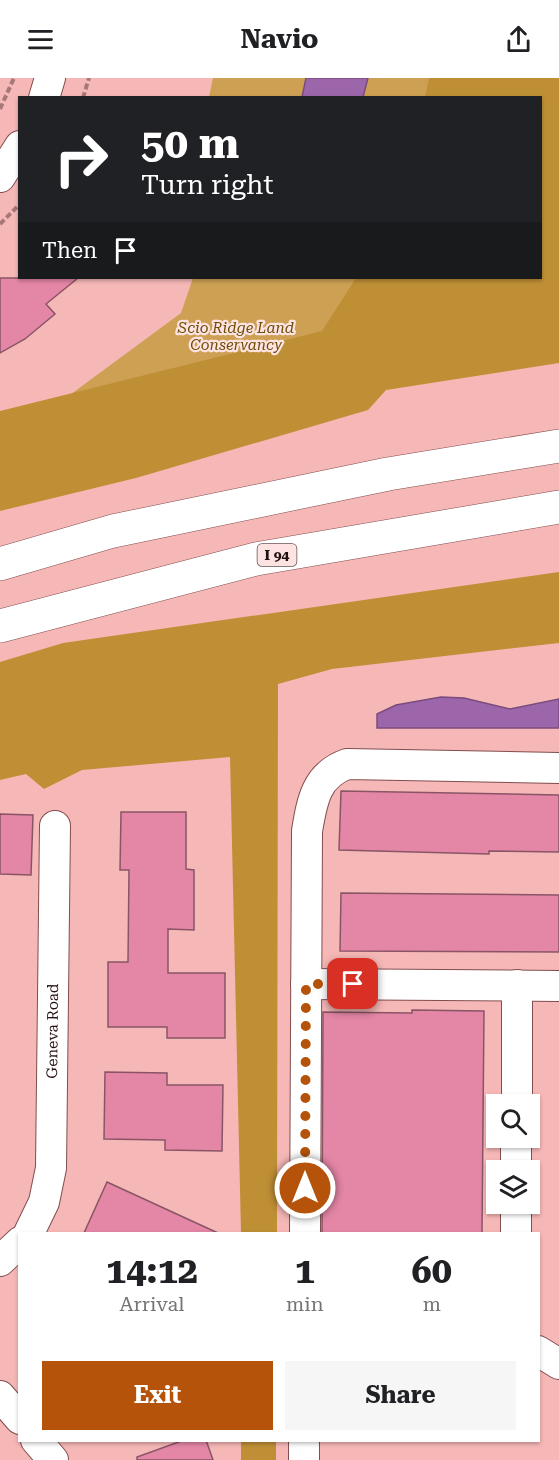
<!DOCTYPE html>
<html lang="en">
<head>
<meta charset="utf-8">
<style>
	body { margin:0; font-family:"Roboto Serif",serif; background:#f6f6f6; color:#202124; height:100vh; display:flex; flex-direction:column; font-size:22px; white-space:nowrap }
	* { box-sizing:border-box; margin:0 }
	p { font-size:20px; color:#757577 }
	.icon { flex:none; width:33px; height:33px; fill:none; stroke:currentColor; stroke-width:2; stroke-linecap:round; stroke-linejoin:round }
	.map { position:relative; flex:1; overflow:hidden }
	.sheet { position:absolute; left:18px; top:1154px; width:522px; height:210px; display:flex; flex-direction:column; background:#fff; border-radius:0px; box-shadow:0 2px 4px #0004 }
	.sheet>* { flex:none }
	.guide { position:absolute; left:18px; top:18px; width:524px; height:183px; border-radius:0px; box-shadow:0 2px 4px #0004; background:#202124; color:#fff; overflow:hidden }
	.buttons { position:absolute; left:486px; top:1016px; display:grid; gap:12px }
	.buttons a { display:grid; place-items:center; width:54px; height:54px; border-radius:0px; background:#fff; box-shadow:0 2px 4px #0004; font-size:30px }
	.pin { position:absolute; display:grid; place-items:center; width:51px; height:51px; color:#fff; margin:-26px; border-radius:12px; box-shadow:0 3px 9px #0006 }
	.me { position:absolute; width:66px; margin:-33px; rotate:0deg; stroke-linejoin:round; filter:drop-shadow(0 0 4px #0008) }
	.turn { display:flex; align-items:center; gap:21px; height:126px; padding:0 24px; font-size:27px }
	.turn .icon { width:78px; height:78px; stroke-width:2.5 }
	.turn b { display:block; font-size:42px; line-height:51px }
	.then { display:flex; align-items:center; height:57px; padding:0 24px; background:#0003; gap:12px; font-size:22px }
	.eta { display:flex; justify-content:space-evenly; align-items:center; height:102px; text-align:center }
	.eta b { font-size:36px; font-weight:700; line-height:42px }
	.cta { display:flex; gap:12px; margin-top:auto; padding:12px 24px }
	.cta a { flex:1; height:69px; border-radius:0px; background:#b45309; color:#fff; font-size:24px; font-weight:700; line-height:69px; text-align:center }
	.cta a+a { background:#f6f6f6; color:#202124 }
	header { display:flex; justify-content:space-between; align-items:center; height:78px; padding:0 24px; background:#fff; font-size:27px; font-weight:700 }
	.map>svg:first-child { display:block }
	.green { fill:#cda053 }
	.forest { fill:#bf8f36 }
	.water { fill:#9d66ab; stroke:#794c7d; stroke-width:1.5 }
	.building { fill:#e486a5; stroke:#895566; stroke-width:1.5 }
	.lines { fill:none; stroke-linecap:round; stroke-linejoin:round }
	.minor-casing { stroke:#824d4e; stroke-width:32 }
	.highway-casing { stroke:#824d4e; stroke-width:34 }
	.path { stroke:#a77878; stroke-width:4; stroke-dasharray:6 3; stroke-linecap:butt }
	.minor { stroke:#fff; stroke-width:30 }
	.highway { stroke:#fff; stroke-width:33 }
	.route { stroke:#b45309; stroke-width:10; stroke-dasharray:0 18 }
	.labels { text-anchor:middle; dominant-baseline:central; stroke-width:4.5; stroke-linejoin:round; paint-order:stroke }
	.shield { fill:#fee3e3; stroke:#675050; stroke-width:1.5 }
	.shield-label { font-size:14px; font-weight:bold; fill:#261111 }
	.park-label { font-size:15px; font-style:italic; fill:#6e4d06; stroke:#fee3e3 }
	.street-label { font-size:15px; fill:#261111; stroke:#fee3e3 }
</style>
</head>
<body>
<header><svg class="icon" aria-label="menu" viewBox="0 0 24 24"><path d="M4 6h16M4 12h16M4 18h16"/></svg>Navio<svg class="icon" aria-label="share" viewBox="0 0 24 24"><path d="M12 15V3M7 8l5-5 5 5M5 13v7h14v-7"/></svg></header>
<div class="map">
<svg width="559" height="1382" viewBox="0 0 559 1382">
	<rect width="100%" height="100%" fill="#f6b8b7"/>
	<path class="green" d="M213,0h346v262l-557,105 179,-132 12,-35h347v-180l-331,-1z"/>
	<path class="forest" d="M429,0h130v285l-173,27 -18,20 -232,68 -136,33v-100l322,-80 34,-53h184v-180l-115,-1z
		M559,494v71l-227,26 -54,15 -1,549h-36l-11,-476 -148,13 -38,19 -18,-15 -26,6v-118l63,-19z
		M241,1362h35v20h-35z"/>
	<path class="water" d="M306,0h62l-5,19h-61z
		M441,619l23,1 46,11 49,-10v29h-182v-14l19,-9z"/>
	<path class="building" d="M0,200h78l-32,26 9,10 -30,25 -25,14z
		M341,713l218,4v57l-70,-1v3l-150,-4z
		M121,734h65v57l8,1v60l-26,-1v44h57v65h-58v-11h-59v-65h20l1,-92h-9z
		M0,736l33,1 -2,60 -31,-1z
		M341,815l218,2v57l-219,-1z
		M412,932l72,1 -2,222h-160l1,-221 89,1z
		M105,994l62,1v12h56l-1,66 -57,-1v-10l-61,-1z
		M107,1104l111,51h-134z
		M184,1362h22l7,20h-76v-3z"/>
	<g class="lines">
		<defs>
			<g id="minor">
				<path d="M44,20l6,-20"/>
				<path d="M0,99l20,-31"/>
				<path d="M306,906l253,2"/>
				<path d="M517,1026v-119"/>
				<path d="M516,1092v-33"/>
				<path id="s1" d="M29,1155l15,-31 7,-34 4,-342"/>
				<path d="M305,1155l2,-402c5,-30 9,-56 40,-67l212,4"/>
				<path d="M516,1155v-30"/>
				<path d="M0,1183l20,-19"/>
				<path d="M538,1273l21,13"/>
				<path d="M0,1318l20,23"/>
				<path d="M36,1362l17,20"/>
				<path d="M304,1382v-20"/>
			</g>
			<path id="highway" d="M0,486l113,-33 275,-57 171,-28
				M0,548l256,-67 303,-52"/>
		</defs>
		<use href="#minor" class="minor-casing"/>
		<use href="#highway" class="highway-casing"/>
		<path class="path" d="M83,20l6,-20
			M0,31l14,-31
			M0,146l20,-20"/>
		<use href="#minor" class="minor"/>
		<use href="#highway" class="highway"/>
	</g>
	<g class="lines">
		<path class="route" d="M305,1110l1,-204h47"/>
	</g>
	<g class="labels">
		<rect class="shield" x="257.5" y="466" width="39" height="22" rx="4.5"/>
		<g class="shield-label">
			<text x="277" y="477">I 94</text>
		</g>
		<g class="park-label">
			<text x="236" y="250">Scio Ridge Land<tspan x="236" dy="17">Conservancy</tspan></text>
		</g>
		<g class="street-label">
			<text stroke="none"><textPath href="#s1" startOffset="206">Geneva Road</textPath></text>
		</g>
	</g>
</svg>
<div class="buttons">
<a><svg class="icon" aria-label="search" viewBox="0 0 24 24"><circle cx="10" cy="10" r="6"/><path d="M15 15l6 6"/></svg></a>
<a><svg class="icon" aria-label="layers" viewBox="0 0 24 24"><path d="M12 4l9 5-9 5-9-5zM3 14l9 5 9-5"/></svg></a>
</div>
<div class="pin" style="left:353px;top:906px;background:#d93025"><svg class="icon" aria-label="arrive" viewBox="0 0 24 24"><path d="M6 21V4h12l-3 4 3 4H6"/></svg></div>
<svg class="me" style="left:305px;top:1110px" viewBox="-20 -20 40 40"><circle r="17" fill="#b45309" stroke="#fff" stroke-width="3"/><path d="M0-11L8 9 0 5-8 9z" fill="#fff"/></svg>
<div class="guide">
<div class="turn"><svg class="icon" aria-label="right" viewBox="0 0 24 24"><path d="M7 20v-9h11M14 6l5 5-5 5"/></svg><div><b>50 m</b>Turn right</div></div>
<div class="then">Then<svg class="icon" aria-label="arrive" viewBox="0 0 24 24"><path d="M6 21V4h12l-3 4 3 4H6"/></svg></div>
</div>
<section class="sheet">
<div class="eta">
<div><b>14:12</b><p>Arrival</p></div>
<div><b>1</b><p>min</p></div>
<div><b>60</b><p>m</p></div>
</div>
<div class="cta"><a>Exit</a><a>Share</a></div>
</section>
</div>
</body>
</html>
